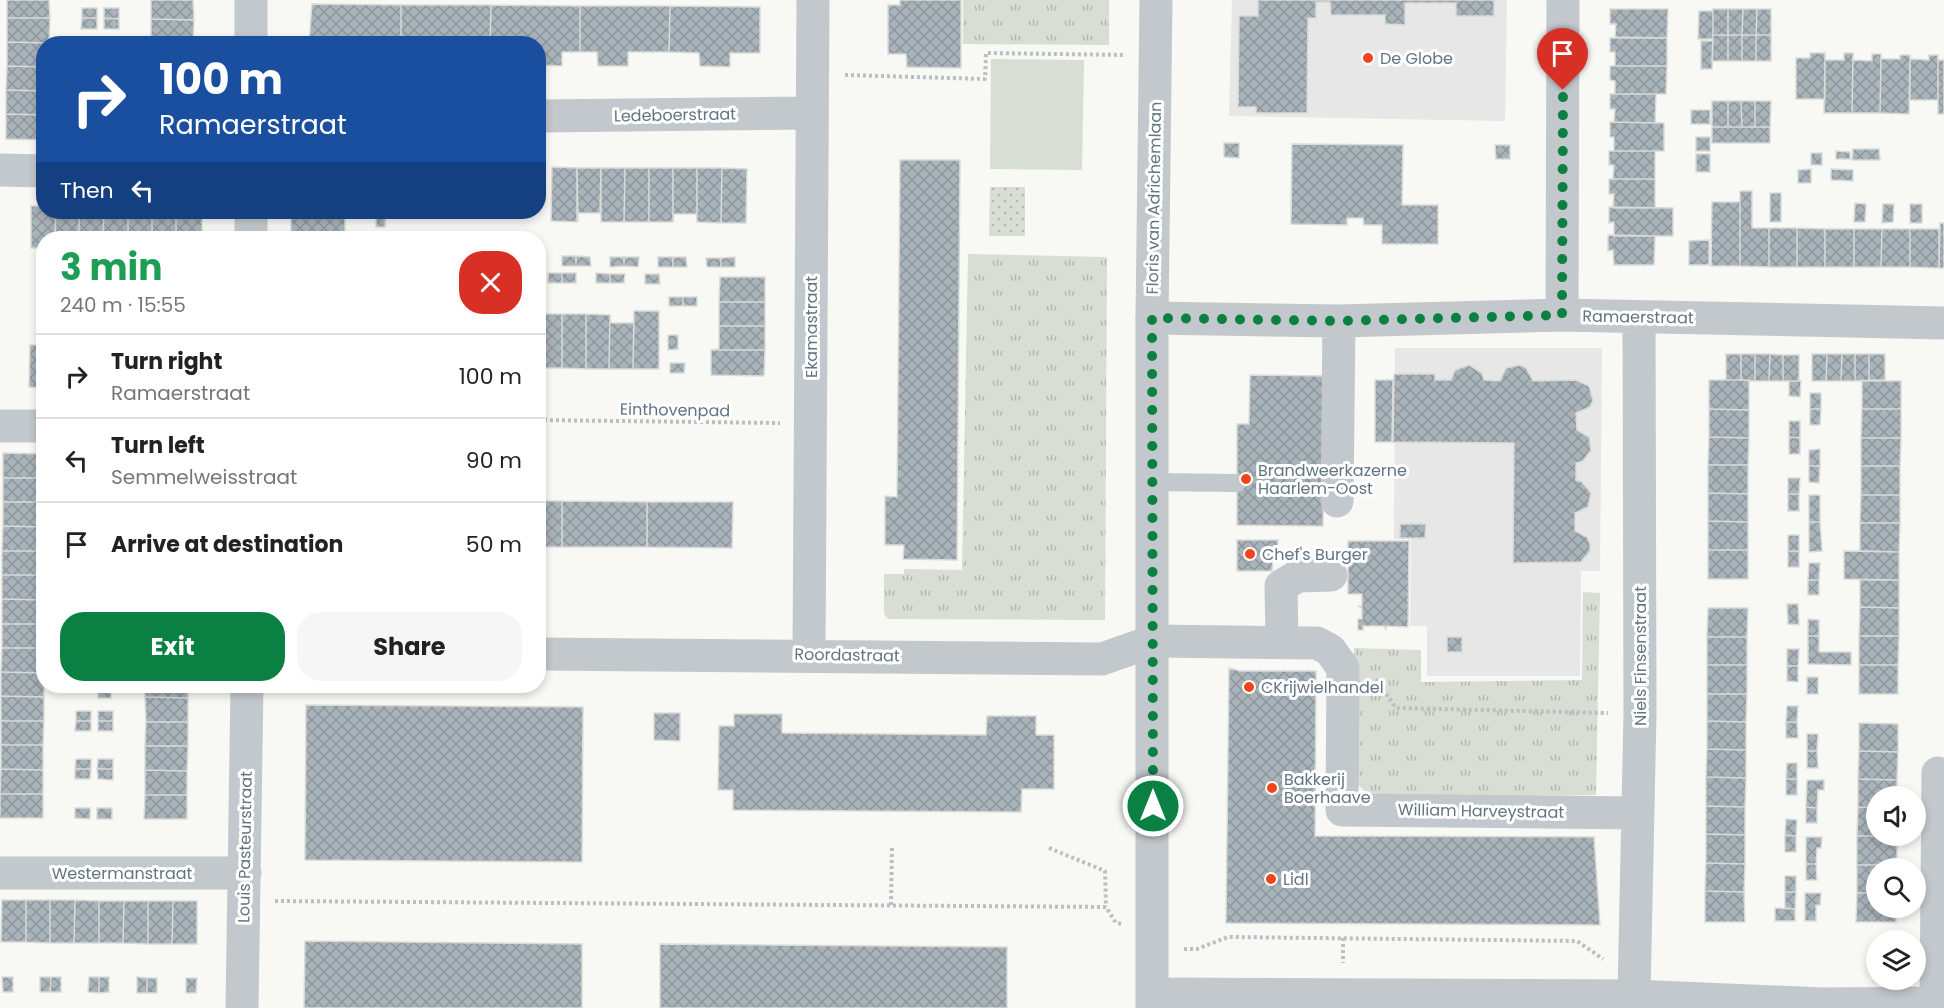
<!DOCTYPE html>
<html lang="en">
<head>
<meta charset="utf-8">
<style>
	body { margin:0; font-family:Poppins,sans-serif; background:#f6f6f6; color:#222; height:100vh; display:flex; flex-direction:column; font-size:22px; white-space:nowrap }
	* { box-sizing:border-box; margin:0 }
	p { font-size:20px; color:#767676 }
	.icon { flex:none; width:33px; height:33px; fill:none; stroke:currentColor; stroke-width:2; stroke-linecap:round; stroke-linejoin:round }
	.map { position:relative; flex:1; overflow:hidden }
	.side { position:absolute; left:36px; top:231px; width:510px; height:462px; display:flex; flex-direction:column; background:#fff; border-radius:24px; box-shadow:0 3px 9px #0003 }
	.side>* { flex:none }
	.hud { position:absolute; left:36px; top:36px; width:510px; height:183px; border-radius:24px; box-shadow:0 3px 9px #0003; background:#1a4fa0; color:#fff; overflow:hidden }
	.buttons { position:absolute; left:1866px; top:786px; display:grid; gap:12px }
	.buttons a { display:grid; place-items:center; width:60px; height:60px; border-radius:50%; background:#fff; box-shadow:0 3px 9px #0003; font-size:30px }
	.pin { position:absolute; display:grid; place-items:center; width:51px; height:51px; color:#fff; margin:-62px -26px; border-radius:50% 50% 50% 0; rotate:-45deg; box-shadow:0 0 6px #0007 }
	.pin .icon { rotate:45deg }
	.me { position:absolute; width:66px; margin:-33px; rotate:0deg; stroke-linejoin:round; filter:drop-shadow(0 0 4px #0008) }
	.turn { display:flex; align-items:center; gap:21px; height:126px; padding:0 24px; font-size:27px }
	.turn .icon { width:78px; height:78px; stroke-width:2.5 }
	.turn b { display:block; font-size:42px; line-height:51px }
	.then { display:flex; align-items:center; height:57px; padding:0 24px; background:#0003; gap:12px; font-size:22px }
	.round { display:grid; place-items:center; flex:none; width:63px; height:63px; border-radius:24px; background:#f6f6f6 }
	.overview { display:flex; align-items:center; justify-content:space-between; height:102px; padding:0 24px }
	h1 { font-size:36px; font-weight:700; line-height:45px; color:#1e9e55 }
	.button { display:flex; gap:12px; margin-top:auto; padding:12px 24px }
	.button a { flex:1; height:69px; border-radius:24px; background:#0b8043; color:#fff; font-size:24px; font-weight:700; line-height:69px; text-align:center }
	.button a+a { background:#f6f6f6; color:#222 }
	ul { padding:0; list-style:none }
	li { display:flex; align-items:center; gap:18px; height:84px; padding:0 24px; border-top:2px solid #e0e0e0 }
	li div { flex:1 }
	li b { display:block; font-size:22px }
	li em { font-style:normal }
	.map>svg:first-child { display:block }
	.built { fill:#e6e7e6 }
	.grass { fill:url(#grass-tufts) }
	.park { fill:url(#park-dots) }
	.garden { fill:#d8ded4 }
	.building { fill:url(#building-cross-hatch); stroke:#dadad7; stroke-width:1.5 }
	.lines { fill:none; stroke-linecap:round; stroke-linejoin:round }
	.path { stroke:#bbbfc2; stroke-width:4; stroke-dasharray:3 3; stroke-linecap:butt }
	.service { stroke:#c3c8cc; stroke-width:18 }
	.minor { stroke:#c3c8cc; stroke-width:33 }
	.tertiary { stroke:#c3c8cc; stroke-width:33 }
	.route { stroke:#0b8043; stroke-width:10; stroke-dasharray:0 18 }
	.poi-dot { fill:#f1451c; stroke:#fff; stroke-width:2 }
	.labels { text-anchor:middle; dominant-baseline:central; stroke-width:6; stroke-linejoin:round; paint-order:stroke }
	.poi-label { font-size:16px; fill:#617583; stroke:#fff; text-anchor:start }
	.street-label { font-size:16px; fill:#617583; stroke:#fff }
</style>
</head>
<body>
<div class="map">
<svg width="1944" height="1008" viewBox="0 0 1944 1008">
	<defs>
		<pattern id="grass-tufts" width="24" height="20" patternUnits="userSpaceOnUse" patternTransform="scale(1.5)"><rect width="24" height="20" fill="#d8ded4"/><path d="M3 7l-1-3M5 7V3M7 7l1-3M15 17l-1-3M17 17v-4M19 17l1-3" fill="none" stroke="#b3b9b1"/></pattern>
		<pattern id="park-dots" width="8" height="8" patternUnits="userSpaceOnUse" patternTransform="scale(1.5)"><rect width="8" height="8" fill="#d8ded4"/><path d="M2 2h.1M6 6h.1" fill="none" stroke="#b3b9b1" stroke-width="1.8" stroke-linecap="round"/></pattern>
		<pattern id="building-cross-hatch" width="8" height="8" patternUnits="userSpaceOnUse" patternTransform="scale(1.5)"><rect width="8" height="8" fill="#a9b3ba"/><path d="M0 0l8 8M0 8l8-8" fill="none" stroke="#8d969d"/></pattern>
	</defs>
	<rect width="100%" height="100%" fill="#f8f8f5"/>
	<path class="built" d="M1232,0h275l-2,121 -276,-5z
		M1395,348h207l-2,223h-19l-1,105h-153v-50h-17l1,-87h-17z"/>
	<path class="grass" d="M963,0h146v45l-146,-1z
		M968,254l139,3 -2,363 -217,-1 -4,-5v-40h20v-5l58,1z
		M1583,592l17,1 -4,202 -226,2 -17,-18 1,-131 67,2v32l161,-2z"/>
	<path class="park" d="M990,187h35v49h-36z"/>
	<path class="garden" d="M991,59l93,1 -2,110 -92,-1z"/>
	<path class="building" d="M7,0h42l1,18h-43z
		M151,0h42l1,20 -43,-1z
		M900,0h61v68l-54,-1 -1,-13h-18v-49h12z
		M1258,0h236v16h-38v-13h-51v22l-20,-1v-9h-54l-1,-13h-14v16h-8l-1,95h-51v-6h-18l1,-91h19z
		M312,4l89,1v39h-92z
		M401,5h90l-1,39h-89z
		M491,5l89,1v46h-18v14l-24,-1v-21h-48z
		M580,6h90l-1,46h-41v14h-30l-1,-14h-17z
		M670,6l90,1v46h-30v14l-30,-1 -1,-13 -30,-1z
		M82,8h15v10h-15z
		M104,8h15v11l-15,-1z
		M1610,9h58l-1,29 -52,-1 1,-13h-6z
		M1713,9h15v26h-15z
		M1728,9h15l-1,26h-14z
		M1743,9h14l-1,26h-14z
		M1757,9h14v26h-15z
		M1699,11h14v28h-15z
		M7,18h43l-1,25 -42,-1z
		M82,18h15v11h-16z
		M104,18l15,1v10h-15z
		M151,19l43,1 -1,24 -42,-1z
		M1713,35h15v26h-16z
		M1728,35h14v26h-14z
		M1742,35h14v26h-14z
		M1756,35h15v26h-15z
		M1610,38h57v28h-52v-14h-5z
		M1701,41h12l-1,28h-11z
		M7,42l42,1 -5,1v23l-37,-1z
		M1810,53h15v46h-29v-41h14z
		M1844,53h9l-1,60h-28l1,-53h19z
		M1872,54h9l-1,59h-28l1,-53 19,1z
		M1900,55h10l-1,59 -29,-1 1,-54h19z
		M1929,55h9v45h-28v-41l19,1z
		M1938,60h6v54h-6z
		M7,66l37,1v24l-38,-1z
		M1610,66h57l-1,28h-51v-13l-5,-1z
		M6,90l38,1v24l-38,-1z
		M1610,94h46l-1,29 -41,-1 1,-13h-5z
		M1712,101h16v26h-16z
		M1728,101h13l1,26h-14z
		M1741,101h14v26h-13z
		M1755,101h16l-1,26h-15z
		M1691,110h19v14h-19z
		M6,114l38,1v25l-38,-1z
		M1610,122l54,1v28h-50v-14h-4z
		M1712,127h58v16h-58z
		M1696,137h14v14h-14z
		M1224,143h15v15l-15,-1z
		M1292,144l111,1 -1,60h36v39h-56v-19h-18l-1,-7h-16v7l-56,-1z
		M1495,145h15v14h-14z
		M1853,149h26l1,11h-28z
		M1609,151h46v28h-42l1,-14h-5z
		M1836,151l14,1v7h-14z
		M1811,153h11v12h-11z
		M1696,154h14v18h-14z
		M900,160h60l-3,400 -54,-1 1,-14h-19v-49l12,1z
		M552,167l25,1v54l-26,-1z
		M577,168h24l-1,45h-22v9z
		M601,168h24l-1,54h-23z
		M625,168h24v54h-25z
		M649,168h24v54h-24z
		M673,168h24v54l-1,-8h-22l-1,8z
		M697,168h25l-1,55 -24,-1z
		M722,168l25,1 -1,54h-25z
		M1811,169v14h-13v-13z
		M1831,169l22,1v11l-22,-1z
		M1609,179h46v29h-42l1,-14h-5z
		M1740,191h12v37h17v39l-29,-1z
		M1770,193h11v29h-11z
		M1712,202h28v64h-29z
		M1855,203l11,1 -1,18h-11z
		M1883,204h11l-1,18 -11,1z
		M1910,204h12v19h-12z
		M31,206h13v6h12l-1,26h-11v10h-13z
		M1609,207l64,1v28h-59v-14l-5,1z
		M56,212h23v26h-24z
		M79,212h25l-1,26h-24z
		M104,212h24v26h-25z
		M128,212h24v26h-24z
		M152,212h24v26h-24z
		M176,212h26v26h-26z
		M291,212h54v24h-54z
		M386,212l-1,15h-9v-14z
		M1940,223h4v45h-5z
		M1769,228h28v39h-28z
		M1797,228l28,1v38h-28z
		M1825,229h29v38h-29z
		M1854,229h28l-1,38h-27z
		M1882,229h28v38h-29z
		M1910,229h29v39l-29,-1z
		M1608,235l47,1 -1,29h-40l-1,-15 -5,1z
		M291,236h54v2h-54z
		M1709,240v25h-20v-24z
		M562,256h14v10h-14z
		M576,256l14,1 1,9h-15z
		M610,257h14v9l-14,1z
		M624,257h15l-1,10 -14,-1z
		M658,257h15v10h-15z
		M673,257h13l1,10h-14z
		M735,257v10h-14v-9z
		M706,258h15v9h-14z
		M548,273h14v10h-14z
		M562,273h14v10h-14z
		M596,273l14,1v9h-14z
		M610,274h15l-1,9h-14z
		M645,274h14l1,10h-15z
		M720,277h45v25h-46z
		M669,297h14v9h-14z
		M683,297h14v9h-14z
		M719,302h46v24h-46z
		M634,311h25v58h-26z
		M538,314h24v54h-24z
		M562,314h24v55l-24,-1z
		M586,314l24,1 -1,54h-23z
		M610,315l1,8h23l-1,46h-24z
		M719,326h46v24h-54l8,-1z
		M668,335h10v14l-10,1z
		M30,345h14v43l-15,-1z
		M711,350h54l-1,26 -53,-1z
		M1726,354h15v26h-15z
		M1741,354h14v27l-14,-1z
		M1755,354h15l-1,27h-14z
		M1770,354l13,1v26h-14z
		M1812,354h15l-1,27h-14z
		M1827,354h15l-1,27h-15z
		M1842,354h13v27h-14z
		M1855,354h14v26l-14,1z
		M1869,354h16v26h-16z
		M1783,355h16v26h-16z
		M670,363h15l-1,10h-14z
		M1469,365l13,8 2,7 16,1 6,-13 14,-3 6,3 7,13 43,-1 13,6 4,14 -3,7 -14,6 1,17 12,7 2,13 -8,11 -7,2v17l6,2 9,11 -3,14 -13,6v18l12,6 3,7v7l-9,11 -68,1 1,-120 -121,-1 1,-68h41v6h16l4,-10z
		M1250,375l74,1 -1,150 -86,-1v-101h12z
		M1375,380h18l-1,62h-17z
		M1709,380h40v30l-40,-1z
		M1789,381h12l-1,16 -11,-1z
		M1862,381h39v28h-39z
		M1810,393h11v16h-11z
		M1709,409l40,1v28l-40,-1z
		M1810,409h11l-1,16h-10z
		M1862,409h39v29h-40z
		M1789,421h11v17l-11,-1z
		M1709,437l40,1 -1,27h-40z
		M1789,437l11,1v16h-11z
		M1861,438h40l-1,28h-39z
		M1820,449v17h-11v-16z
		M3,453l41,1v24h-41z
		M1708,465h40v29l-40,-1z
		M1809,466h11l-1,17 -10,-1z
		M1861,466h39v29h-39z
		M3,478h41v24h-41z
		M1788,478h12l-1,16h-11z
		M1708,493l40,1v28l-40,-1z
		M1788,494h11v17h-11z
		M1809,495h11v27h-11z
		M1861,495h39v28h-40z
		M538,501h24v46h-24z
		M562,501l85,1v45h-85z
		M3,502h41v25l-41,-1z
		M647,502h86l-1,46 -85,-1z
		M1708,521l40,1v28h-40z
		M1809,522h11l2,29 -13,1z
		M1860,523h40l-1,29 -39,-1z
		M1400,524h26l-1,14h-25z
		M3,526l41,1v24h-42z
		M1788,535h11v16h-11z
		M1237,540h41l-1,17h-4l-1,14h-35z
		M1348,541h61l-1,86 -22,-1v4l-2,-4h-21v4h-5v-11h4v-11l-4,-2h4v-12h-14z
		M1708,550h40v29h-40z
		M2,551h42v24h-42z
		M1788,551h11v16h-11z
		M1844,551l55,1v28l-55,-1z
		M1809,563h11l-1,17h-11z
		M2,575h42v25l-42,-1z
		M1808,580h11v15h-11z
		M1860,580h39v28l-39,-1z
		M2,599l42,1v24h-42z
		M1787,604h11l1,21 -11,-1z
		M1860,607l39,1v28h-40z
		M1708,608h40l-1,29h-40z
		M1808,619l11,1v16h-11z
		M2,624h42v24h-42z
		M1808,636h11v16h32v13l-43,-1z
		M1859,636h40l-1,29h-39z
		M1447,637h15v15h-15z
		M1707,637h40v28h-40z
		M2,648h42v25l-43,-1z
		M1787,649h12l-1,17h-11z
		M1707,665h40v29h-40z
		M1859,665h39v29h-39z
		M1787,666h11v16l-11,-1z
		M1229,668l11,3h76l-1,165 279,1 6,88 -374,-2z
		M1,672l43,1v24l-43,-1z
		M1807,677h11v17h-11z
		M98,686h13v12h-13z
		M145,686h43v12l-43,-1z
		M1707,694h40l-1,28 -39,-1z
		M1,696l43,1v24h-43z
		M145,697l43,1v24h-42z
		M306,705l277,2 -1,155 -277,-2z
		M1787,706h11l-1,16h-11z
		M76,711h15v10h-15z
		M98,711h15v10h-15z
		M654,713h26v28l-26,-1z
		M734,714h48v19l204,2 1,-19h49v19h18v54h-32l-1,23 -288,-2v-20h-15l1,-64h15z
		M1,721h43l-1,24h-42z
		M76,721h15v10h-16z
		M98,721h15v10h-15z
		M1707,721l39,1v28l-39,-1z
		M146,722h42v24h-43z
		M1786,722h11l1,16h-12z
		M1859,723l39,1v28l-39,-1z
		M1807,734h11l-1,17h-10z
		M1,745h42v25l-42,-1z
		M145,746h43l-1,25 -42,-1z
		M1707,749l39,1v28l-40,-1z
		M1807,751h10l1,17h-11z
		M1859,751l39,1 -1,28 -39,-1z
		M76,759h15v10h-16z
		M98,759h15v10h-16z
		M1787,763h10v16h-11z
		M1,769l42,1v24h-43z
		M75,769h16l-1,10h-15z
		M97,769h16v11l-15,-1z
		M145,770l42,1v24h-42z
		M1706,777l40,1 -1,29 -39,-1z
		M1786,779h11v16h-11z
		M1858,779l39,1v16h-21v12l-18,-1z
		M1807,780h17v10h-6l-1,18 -11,-1z
		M0,794h43v24h-43z
		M145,795h42v24h-43z
		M1706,806l39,1v28l-39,-1z
		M1806,807l11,1v15h-11z
		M1858,807l18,1v28h21h-40z
		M75,808h15v11l-15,-1z
		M97,808h15v11h-15z
		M1786,819l11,1 -1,16 -11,-1z
		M1706,834l39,1v29l-39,-1z
		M1785,835l11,1v16h-11z
		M1857,836h40v29h-40z
		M1806,837h16l-1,11h-4l-1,16h-10z
		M1706,863l39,1 -1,28 -39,-1z
		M1806,864h10l1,16h-11z
		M1857,865h40v3h-21v25h-19z
		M1785,876h11v16h-11z
		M1705,891l39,1 1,30h-40z
		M1785,892h11l-1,17 -10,-1z
		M1805,893h16l-1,12h-4v16h-11z
		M1857,893h19v15h20v14h-40z
		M2,900h24v42h-25z
		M26,900h24v43l-24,-1z
		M50,900h25l-1,43h-24z
		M75,900l24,1v42h-25z
		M99,901h25l-1,42h-24z
		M124,901h24v43l-25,-1z
		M148,901h25l-1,43h-24z
		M173,901h24v43h-25z
		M1775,908l20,1v12h-20z
		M305,941l277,3v64h-278z
		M660,944l347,3v61h-347z
		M2,977h11v15h-10z
		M40,977h11l-1,15h-10z
		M51,977h10v15h-11z
		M89,977h10v16l-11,-1z
		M99,977h10v15l-10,1z
		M137,977l10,1v15h-10z
		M147,978h10v15h-10z
		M186,978h11l-1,15h-10z"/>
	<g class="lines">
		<path class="path" d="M845,75l140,4 1,-26 139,2
			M538,420l242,3
			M1376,679l20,29 212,5
			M1049,848l56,23 1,36
			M275,901l831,6 10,16 6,1
			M891,905l1,-59
			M1343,938v25
			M1184,949h13l31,-12 349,4 26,18"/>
		<path class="service" d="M1154,482l83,1"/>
		<path class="minor" d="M251,44v-44
			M538,116l274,-3
			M0,170l44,1
			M251,238v-26
			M1562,315l1,-315
			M1152,318l187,3 223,-6 382,8
			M0,426h44
			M1337,501l2,-180
			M1282,642l-1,-56 17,-10 33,-1
			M538,654l564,5 51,-18 164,2 13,7 13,18 -1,142 296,3
			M809,654l4,-654
			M0,873h245
			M1153,994l481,2 190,8 120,-1
			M1634,996l6,-283 -1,-396
			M1936,1003l2,-230
			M242,1008l5,-322"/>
		<path class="tertiary" d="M1152,1008v-690l4,-318"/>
	</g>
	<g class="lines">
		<path class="route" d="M1153,806l-1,-488 187,3 223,-6 1,-225"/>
	</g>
	<g class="poi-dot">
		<circle cx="1368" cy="58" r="6"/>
		<circle cx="1246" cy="479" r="6"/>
		<circle cx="1250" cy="554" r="6"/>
		<circle cx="1249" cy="687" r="6"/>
		<circle cx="1272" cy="788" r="6"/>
		<circle cx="1271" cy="879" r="6"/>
	</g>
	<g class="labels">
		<g class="poi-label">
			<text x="1380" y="58">De Globe</text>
			<text x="1258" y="470">Brandweerkazerne<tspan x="1258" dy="18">Haarlem-Oost</tspan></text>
			<text x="1262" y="554">Chef's Burger</text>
			<text x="1261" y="687">CKrijwielhandel</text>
			<text x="1284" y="779">Bakkerij<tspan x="1284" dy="18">Boerhaave</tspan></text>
			<text x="1283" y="879">Lidl</text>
		</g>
		<g class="street-label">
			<text transform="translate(675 115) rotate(-1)">Ledeboerstraat</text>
			<text transform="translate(1154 198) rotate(-89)">Floris van Adrichemlaan</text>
			<text transform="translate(1638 317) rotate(1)">Ramaerstraat</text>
			<text transform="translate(811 327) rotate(-90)">Ekamastraat</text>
			<text transform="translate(675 410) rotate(1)">Einthovenpad</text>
			<text transform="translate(847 655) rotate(1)">Roordastraat</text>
			<text transform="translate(1640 656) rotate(-90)">Niels Finsenstraat</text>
			<text transform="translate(1481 811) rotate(1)">William Harveystraat</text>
			<text transform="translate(245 847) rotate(-89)">Louis Pasteurstraat</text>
			<text x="122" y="873">Westermanstraat</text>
		</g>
	</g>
</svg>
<div class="buttons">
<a><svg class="icon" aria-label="sound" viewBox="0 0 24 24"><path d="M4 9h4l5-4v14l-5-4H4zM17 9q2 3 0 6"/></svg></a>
<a><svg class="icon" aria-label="search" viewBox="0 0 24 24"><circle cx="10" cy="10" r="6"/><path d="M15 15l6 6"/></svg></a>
<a><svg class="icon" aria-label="layers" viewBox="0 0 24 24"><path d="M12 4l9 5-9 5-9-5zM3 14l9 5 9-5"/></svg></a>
</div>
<div class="pin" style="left:1563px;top:90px;background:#d93025"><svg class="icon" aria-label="arrive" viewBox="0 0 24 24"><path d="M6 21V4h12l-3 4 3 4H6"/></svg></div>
<svg class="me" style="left:1153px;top:806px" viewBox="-20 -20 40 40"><circle r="17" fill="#0b8043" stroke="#fff" stroke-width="3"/><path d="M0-11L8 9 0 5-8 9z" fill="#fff"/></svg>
<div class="hud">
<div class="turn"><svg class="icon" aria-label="right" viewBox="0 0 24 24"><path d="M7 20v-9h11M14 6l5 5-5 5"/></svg><div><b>100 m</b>Ramaerstraat</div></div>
<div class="then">Then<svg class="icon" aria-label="left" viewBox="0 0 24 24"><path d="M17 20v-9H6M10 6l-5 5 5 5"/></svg></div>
</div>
<section class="side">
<div class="overview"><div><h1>3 min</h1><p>240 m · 15:55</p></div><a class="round" style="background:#d93025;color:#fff"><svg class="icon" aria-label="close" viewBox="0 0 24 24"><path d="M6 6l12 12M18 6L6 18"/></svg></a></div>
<ul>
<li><svg class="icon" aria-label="right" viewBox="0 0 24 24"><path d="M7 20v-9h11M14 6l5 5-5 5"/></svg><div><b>Turn right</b><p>Ramaerstraat</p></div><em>100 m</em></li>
<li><svg class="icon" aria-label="left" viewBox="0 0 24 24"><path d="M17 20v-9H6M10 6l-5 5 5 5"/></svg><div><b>Turn left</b><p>Semmelweisstraat</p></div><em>90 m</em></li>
<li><svg class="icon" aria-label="arrive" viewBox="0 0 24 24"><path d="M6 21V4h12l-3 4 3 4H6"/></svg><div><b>Arrive at destination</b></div><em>50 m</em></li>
</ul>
<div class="button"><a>Exit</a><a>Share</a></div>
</section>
</div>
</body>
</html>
